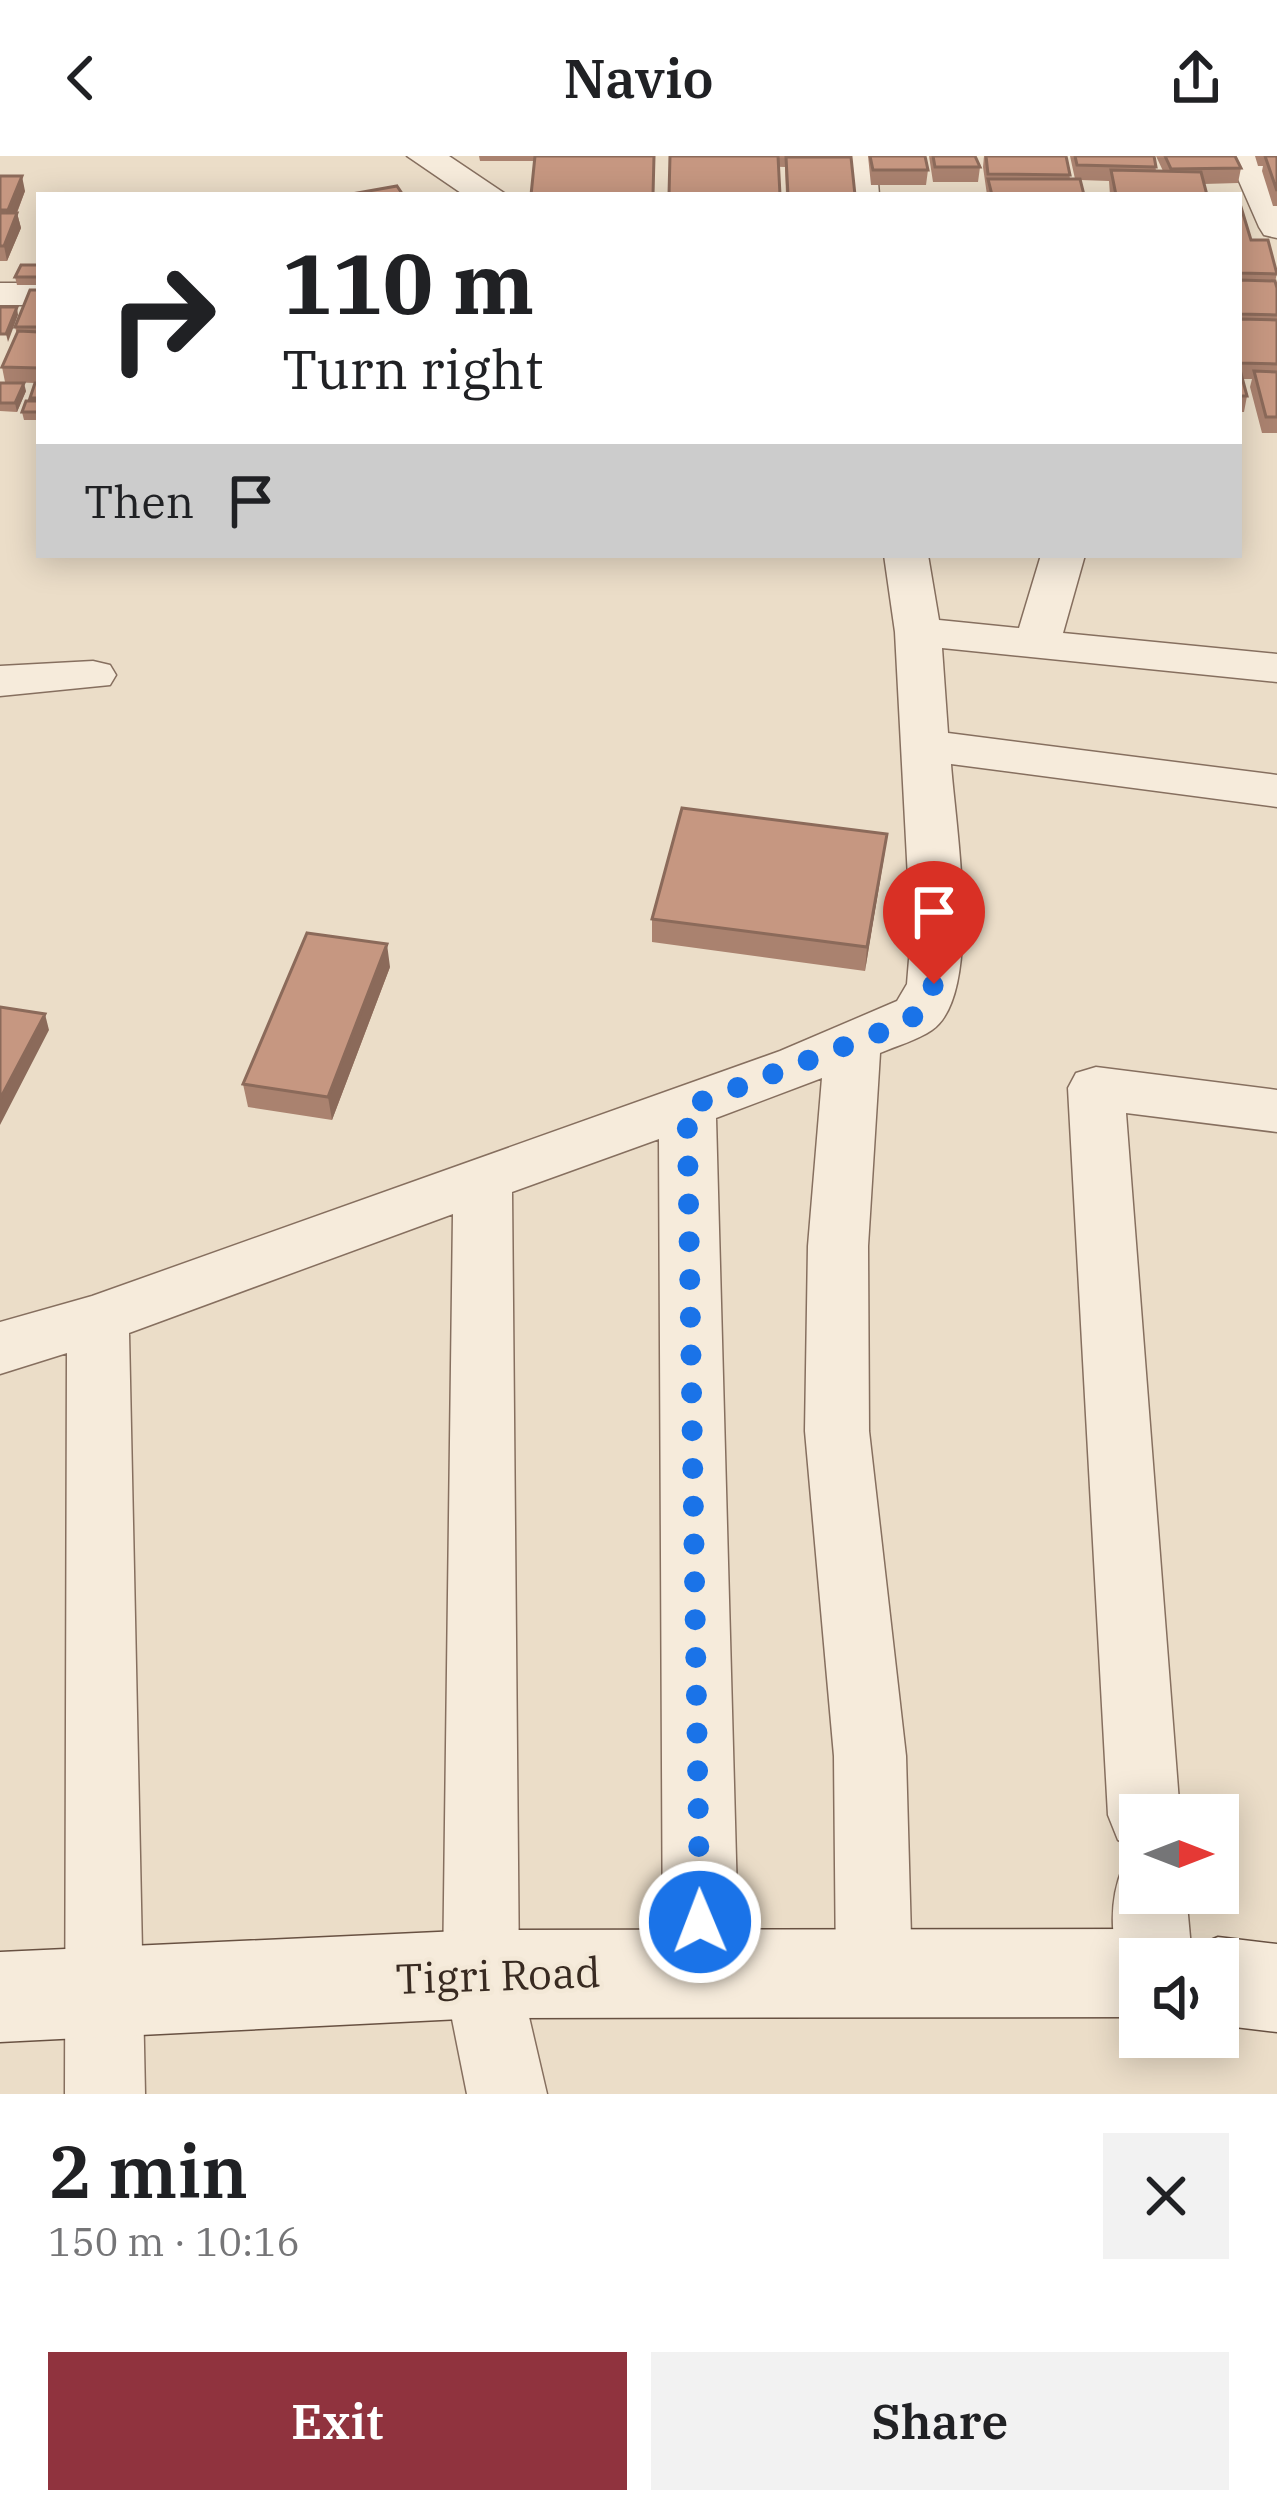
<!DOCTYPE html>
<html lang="en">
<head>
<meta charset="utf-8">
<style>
	body { margin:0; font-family:"IBM Plex Serif",serif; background:#f2f2f2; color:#202124; height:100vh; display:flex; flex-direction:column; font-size:45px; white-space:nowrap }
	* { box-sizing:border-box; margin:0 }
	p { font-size:39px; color:#757577 }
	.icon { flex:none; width:66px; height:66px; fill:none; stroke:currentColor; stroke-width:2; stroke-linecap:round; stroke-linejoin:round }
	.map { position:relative; height:1938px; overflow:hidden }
	.panel { display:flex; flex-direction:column; background:#fff; flex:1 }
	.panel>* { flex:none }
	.banner { position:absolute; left:36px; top:36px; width:1206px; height:366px; border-radius:0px; box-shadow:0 6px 30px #0003; background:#fff; color:#202124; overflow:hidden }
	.needle { width:78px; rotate:90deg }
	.buttons { position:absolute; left:1119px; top:1638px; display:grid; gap:24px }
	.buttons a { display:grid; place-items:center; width:120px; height:120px; border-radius:0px; background:#fff; box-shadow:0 6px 30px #0003; font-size:60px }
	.pin { position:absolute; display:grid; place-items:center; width:102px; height:102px; color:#fff; margin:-123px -51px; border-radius:50% 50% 50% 0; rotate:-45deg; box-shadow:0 0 12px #0007 }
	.pin .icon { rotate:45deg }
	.me { position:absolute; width:132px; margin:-66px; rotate:359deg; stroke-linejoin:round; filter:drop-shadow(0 0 9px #0008) }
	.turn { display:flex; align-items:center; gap:42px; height:252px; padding:0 48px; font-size:54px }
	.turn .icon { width:156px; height:156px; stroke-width:2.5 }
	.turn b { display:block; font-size:84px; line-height:102px }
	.then { display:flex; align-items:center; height:114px; padding:0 48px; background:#0003; gap:24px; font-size:45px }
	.round { display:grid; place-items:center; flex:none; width:126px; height:126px; border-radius:0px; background:#f2f2f2 }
	.overview { display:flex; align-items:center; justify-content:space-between; height:204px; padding:0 48px }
	h1 { font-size:72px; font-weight:600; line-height:90px }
	.primary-button { display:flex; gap:24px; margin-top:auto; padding:24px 48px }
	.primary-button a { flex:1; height:138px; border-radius:0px; background:#90333e; color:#fff; font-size:48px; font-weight:600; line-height:138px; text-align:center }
	.primary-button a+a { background:#f2f2f2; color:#202124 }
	header { display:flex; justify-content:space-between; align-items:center; height:156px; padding:0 48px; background:#fff; font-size:54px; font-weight:600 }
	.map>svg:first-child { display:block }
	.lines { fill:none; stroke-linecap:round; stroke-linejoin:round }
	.street-casing { stroke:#866f5f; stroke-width:3 }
	.secondary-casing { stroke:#685142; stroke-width:3 }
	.street { fill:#f6ebdb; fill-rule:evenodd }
	.secondary { fill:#f6ebdb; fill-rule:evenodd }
	.wall { fill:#aa826f }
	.shaded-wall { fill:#8b6a5a }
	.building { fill:#c69781; stroke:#8b6a5a; stroke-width:3 }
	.route { stroke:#1a73e8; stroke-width:21; stroke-dasharray:0 37.8 }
	.labels { text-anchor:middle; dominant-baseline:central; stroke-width:9; stroke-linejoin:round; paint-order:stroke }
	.near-street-label { font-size:42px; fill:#382a21; stroke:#f3e8d7 }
</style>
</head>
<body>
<header><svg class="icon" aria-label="back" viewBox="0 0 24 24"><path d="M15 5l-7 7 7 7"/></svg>Navio<svg class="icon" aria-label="share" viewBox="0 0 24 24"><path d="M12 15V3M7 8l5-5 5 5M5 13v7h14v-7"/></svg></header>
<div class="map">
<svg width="1277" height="1938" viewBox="0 0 1277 1938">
	<rect width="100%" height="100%" fill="#ebddc8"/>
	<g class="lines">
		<defs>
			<path id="street" d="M407,0h42l58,39h-43z
				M842,0h34l3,39h-36z
				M1228,0h34l15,32v50l-13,-3 -5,-8z
				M0,127h39v22h-39z
				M884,399h44l11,65 80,8 22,-73h44l-22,78 214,21v28l-335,-34 6,85 329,42v32l-326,-43c4,59 33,230 -19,266 -14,10 -36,16 -52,23l-12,193 1,185 37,325 6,217 -11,27 -27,11 -27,-11 -11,-27 -2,-217 -29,-325 3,-185 14,-168 -106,40 23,852 -11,27 -27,11 -27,-11 -11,-27 -4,-831 -147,53 7,782 28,120h-80l-24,-120 10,-760 -324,119 16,761h-80l2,-741 -67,21v-52l92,-26 688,-245 117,-50 10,-17 4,-49 -16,-303z
				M93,505l17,4 6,10 -6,10 -110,11v-30z
				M1096,911l181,23v42l-151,-19 54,702h-40v34l-22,-9 -10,-25 -40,-727 8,-15z
				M1140,1704v33h46l6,66h-52v32l-13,-5c-16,-38 -20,-81 -4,-119z"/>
			<path id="secondary" d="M1140,1773l31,13 7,17h-38v58l-659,1 -481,24v-90l481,-22z
				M1218,1781l59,7v88l-59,-7v-66h-35l4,-9z"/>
		</defs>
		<use href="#street" class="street-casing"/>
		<use href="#secondary" class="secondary-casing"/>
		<use href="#street" class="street"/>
		<use href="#secondary" class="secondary"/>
	</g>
	<path class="wall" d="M479,0h56l-1,5h-54z
		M669,0h177l9,39h-69l-1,-28 -116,-4z
		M868,0h57l3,14 -2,15h-55z
		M929,0h46l5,11 -2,15h-45z
		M984,0h82l4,23h5l-5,-23h84l2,15h7l-7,-15h79l6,12 -3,15 -34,1 3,11h-97l-1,-14 -29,-1 4,15h-97l-4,-28z
		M1255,0h22v50h-4l-11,-35 1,-5h-5z
		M0,20l25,15 -8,22 4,15 -14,33h-7z
		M1239,51l12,33 26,32 -2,11 2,5v145h-15l-12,-46 2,-8h-10l5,17 -3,16h-5z
		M39,109v20h-22l-2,-8z
		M39,134v130h-15l-2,-8 9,-11 4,-18 -30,-1 -3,-15 15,-33 -2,-7z
		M0,227l26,8 -9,21 -17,-1z
		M887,678l-22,137 -213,-29v-23z
		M390,811l-58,153 -84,-13 -5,-23z"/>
	<path class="shaded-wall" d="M22,20l3,15 -13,34 -4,-15z
		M17,57l4,15 -14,33 -3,-15z
		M17,151l1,8 -10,27 -2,-8z
		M24,227l2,8 -9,21 -2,-9z
		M887,678l-3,23 -19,114 2,-24z
		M387,788l3,23 -58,153 -4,-23z
		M45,858l4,16 -49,95v-26z"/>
	<path class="building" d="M535,0h119l-1,39h-122z
		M670,0h108l2,39h-111z
		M870,0h55l3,14h-55z
		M933,0h42l5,11h-45z
		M986,0h80l4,19 -82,-1z
		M1075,0h79l2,11 -79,-2z
		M1165,0h70l6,12 -70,1z
		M1265,0h12v35z
		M786,1h65l4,38h-67z
		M1111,14l90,2 6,23h-91z
		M0,20h22l-14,34h-8z
		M988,23h92l4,16h-92z
		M397,30l6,9h-57z
		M1239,51h2l10,33h17l9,34 -38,-1z
		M0,57h17l-13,33h-4z
		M21,109h18v12h-24z
		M1239,124l36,1 2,7v27l-38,-1z
		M30,134h9v37h-24z
		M0,151h17l-11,27h-6z
		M1239,163l38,1v44l-38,-1z
		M18,175l21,1v36l-37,-1z
		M1239,210l8,30h-8z
		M1254,215l23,1v45h-11z
		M0,227h24l-9,20h-15z
		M35,227h4v15h-9z
		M26,245h13v11h-17z
		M682,652l205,26 -20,113 -215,-28z
		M307,777l80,11 -59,153 -85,-13z
		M0,851l45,7 -45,85z"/>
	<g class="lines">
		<path class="route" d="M700,1766l-13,-815 210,-81 19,-11 18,-31"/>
	</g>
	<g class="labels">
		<g class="near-street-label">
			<text transform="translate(498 1819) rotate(-2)">Tigri Road</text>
		</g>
	</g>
</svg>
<div class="buttons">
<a><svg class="needle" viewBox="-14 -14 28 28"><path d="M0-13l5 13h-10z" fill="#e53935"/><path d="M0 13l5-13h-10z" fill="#757577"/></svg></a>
<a><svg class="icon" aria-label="sound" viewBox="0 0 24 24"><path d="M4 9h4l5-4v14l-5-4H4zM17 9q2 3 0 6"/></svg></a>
</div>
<div class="pin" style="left:934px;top:828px;background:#d93025"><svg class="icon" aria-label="arrive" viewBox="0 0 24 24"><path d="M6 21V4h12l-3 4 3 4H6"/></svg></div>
<svg class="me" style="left:700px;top:1766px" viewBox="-20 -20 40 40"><circle r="17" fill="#1a73e8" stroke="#fff" stroke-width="3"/><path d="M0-11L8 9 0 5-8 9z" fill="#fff"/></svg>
<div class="banner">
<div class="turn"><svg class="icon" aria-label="right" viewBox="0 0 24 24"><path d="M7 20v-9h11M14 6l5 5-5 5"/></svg><div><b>110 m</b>Turn right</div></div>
<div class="then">Then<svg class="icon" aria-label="arrive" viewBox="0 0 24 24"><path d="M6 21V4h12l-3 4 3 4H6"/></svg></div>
</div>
</div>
<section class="panel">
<div class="overview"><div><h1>2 min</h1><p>150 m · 10:16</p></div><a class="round"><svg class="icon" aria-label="close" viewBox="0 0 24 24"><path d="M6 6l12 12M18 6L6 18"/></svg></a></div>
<div class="primary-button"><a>Exit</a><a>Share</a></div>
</section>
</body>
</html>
